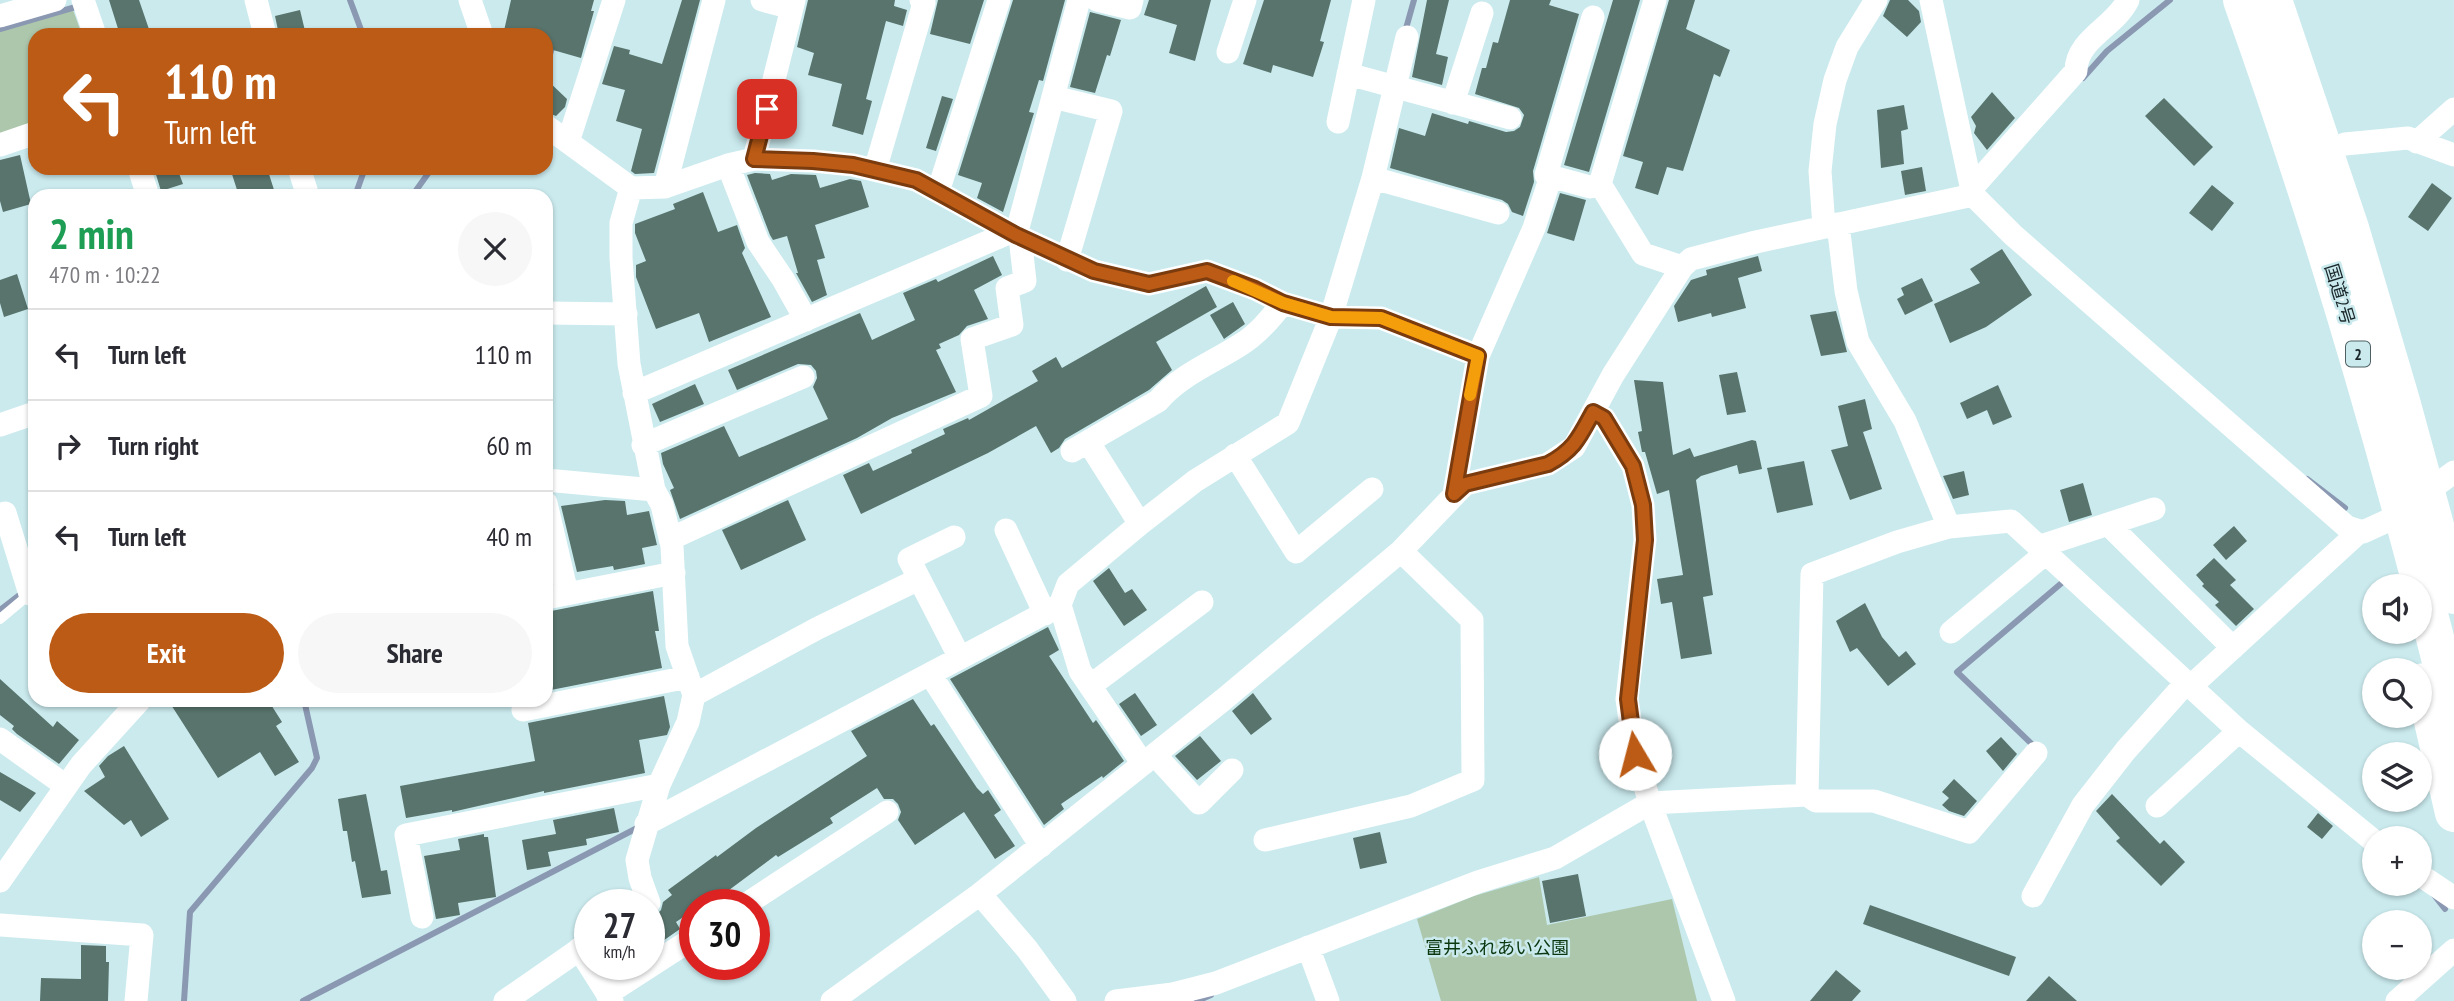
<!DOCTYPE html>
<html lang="en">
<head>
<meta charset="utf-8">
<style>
	body { margin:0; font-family:"PT Sans Narrow","Noto Sans JP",sans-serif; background:#f7f7f7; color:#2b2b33; height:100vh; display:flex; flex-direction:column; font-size:26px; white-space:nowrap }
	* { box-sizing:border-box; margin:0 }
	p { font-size:23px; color:#7c7c81 }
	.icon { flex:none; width:38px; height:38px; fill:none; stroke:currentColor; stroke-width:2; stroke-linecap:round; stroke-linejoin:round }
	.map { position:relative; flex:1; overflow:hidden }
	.sheet { position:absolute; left:28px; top:189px; width:525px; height:518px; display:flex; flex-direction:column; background:#fff; border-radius:21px; box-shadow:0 2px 5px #0004 }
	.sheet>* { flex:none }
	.top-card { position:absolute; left:28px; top:28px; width:525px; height:147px; border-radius:21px; box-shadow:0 2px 5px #0004; background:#bb5b15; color:#fff; overflow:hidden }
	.tools { position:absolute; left:2362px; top:574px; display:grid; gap:14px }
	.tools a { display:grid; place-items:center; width:70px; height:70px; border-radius:50%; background:#fff; box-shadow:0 2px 5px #0004; font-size:35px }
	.speed { position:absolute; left:574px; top:889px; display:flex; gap:14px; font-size:35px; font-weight:700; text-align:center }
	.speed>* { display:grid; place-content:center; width:91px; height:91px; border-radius:50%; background:#fff; box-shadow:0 2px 5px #0004; line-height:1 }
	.speed small { font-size:18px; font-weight:400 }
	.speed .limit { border:10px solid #d22; background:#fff; color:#111 }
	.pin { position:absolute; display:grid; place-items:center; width:60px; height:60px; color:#fff; margin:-30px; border-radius:14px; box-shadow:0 4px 10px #0006 }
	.me { position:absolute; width:77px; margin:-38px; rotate:352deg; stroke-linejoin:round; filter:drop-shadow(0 0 5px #0008) }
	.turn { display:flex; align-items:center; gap:24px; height:147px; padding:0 21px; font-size:32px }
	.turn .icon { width:91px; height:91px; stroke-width:2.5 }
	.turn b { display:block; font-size:49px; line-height:60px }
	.round { display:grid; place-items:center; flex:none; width:74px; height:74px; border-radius:37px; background:#f7f7f7 }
	.headline { display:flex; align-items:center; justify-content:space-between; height:119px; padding:0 21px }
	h1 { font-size:42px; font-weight:700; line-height:52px; color:#1e9e55 }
	.cta { display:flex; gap:14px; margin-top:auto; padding:14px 21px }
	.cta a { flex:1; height:80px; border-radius:42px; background:#bb5b15; color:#fff; font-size:28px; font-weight:700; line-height:80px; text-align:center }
	.cta a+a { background:#f7f7f7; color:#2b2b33 }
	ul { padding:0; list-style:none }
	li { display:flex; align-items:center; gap:21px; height:91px; padding:0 21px; border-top:2px solid #e1e1e2 }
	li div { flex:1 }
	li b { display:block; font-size:26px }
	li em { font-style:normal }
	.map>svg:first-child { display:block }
	.green { fill:#adc7ac }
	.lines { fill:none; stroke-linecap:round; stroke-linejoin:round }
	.stream { stroke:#8b98b2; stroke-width:6 }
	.building { fill:#58746c }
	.lane { stroke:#fff; stroke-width:10 }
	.street { stroke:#fff; stroke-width:23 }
	.highway { stroke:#fff; stroke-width:38 }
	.route-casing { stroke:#7a3b0e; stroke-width:18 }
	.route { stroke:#bb5b15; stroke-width:12 }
	.slow { stroke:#f59e0b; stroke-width:12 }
	.labels { text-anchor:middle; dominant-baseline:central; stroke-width:5; stroke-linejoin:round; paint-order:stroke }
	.shield { fill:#caeaee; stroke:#4e6063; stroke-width:2 }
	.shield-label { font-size:16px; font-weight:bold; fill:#192527 }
	.street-label { font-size:18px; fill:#192527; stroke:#caeaee }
	.park-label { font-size:18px; fill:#0a370e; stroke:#caeaee }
</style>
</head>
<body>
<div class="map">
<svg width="2454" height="1001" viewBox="0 0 2454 1001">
	<rect width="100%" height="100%" fill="#caeaee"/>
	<path class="green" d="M72,7l10,28h-47v88l-35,11v-105z
		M1539,877l8,48 125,-26 25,102h-256l-24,-82 57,-23z"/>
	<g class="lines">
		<path class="stream" d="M350,0l13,35
			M0,29l79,-23
			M1405,32l9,-32
			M546,70l7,-27
			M2083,78l24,-27 63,-51
			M355,196l10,-28
			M412,196l20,-28
			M2307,479l38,29
			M0,610l18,-14
			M2034,748l1,-1 -78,-75 107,-91
			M2434,895l11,14
			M184,1001l6,-89 122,-144 5,-10 -13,-58
			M303,1001l336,-174
			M1197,1001l14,-6"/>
	</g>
	<path class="building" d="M109,0h30l12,35h-31z
		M511,0h83l-3,11h3l-13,47 -35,-10v-13h-43z
		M682,0h18l-46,173 -19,1 -4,-3 11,-42 -26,-8 9,-31 -23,-6 12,-38 16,4 -1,4 33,10z
		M808,0h87l-1,6 13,4 -4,16 -17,-5 -20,78 6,2 -9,34 -31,-9 10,-42 -34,-9 6,-22 -17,-6z
		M938,0h46l-14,44 -40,-10z
		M1013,0h52l-22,81 -4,-1 -10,32 5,1 -31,99 -26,-14 5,-15 -24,-8z
		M1149,0h62l-16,61 -26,-8 8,-28 -33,-10z
		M1264,0h67l-11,41 4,1 -11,35 -40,-12 -2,8 -28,-9z
		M1427,0h22l-13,54 12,3 -6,28 -30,-8z
		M1510,0h41l-2,5 30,9 -46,157 1,11 -11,34 -11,-4 -4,-8 -6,-4 -112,-32 9,-40 26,8 7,-23 36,11 1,-3 37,11 8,-1 6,-4 4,-12 -5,-7 -44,-14 7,-26h4l7,-26 5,1z
		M1613,0h27l-51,172 -25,-7z
		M1669,0h26l-9,29 44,21 -10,27 -6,-3 -31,97 -16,-4 -9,28 -23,-7 8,-26 -20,-6z
		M1890,0h18l11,11 2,11 -14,15 -24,-21z
		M300,10l6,25h-27l-4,-19z
		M1090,12l31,8 -11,36 -3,-1 -12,38 -25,-6z
		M546,79l21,20 -2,8 -9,9 -10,-4z
		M1992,92l23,26 -28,32 -13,-17 2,-7 -5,-9z
		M942,96l11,3 -17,52 -10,-3z
		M2164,98l49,49 -19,19 -49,-50z
		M1904,105l4,24 -7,2 3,33 -23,4 -4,-58z
		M20,155l11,49 -28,8 -3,-11v-41z
		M1922,167l4,24 -21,4 -4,-24z
		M154,168h23l6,16 -22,7z
		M230,168h37l9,28h-37z
		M755,173l15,1 2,6 19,-6 25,1 4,13 30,-9 11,2 8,26 -54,18 10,33 -8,2 10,35 -15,7 -16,-29h2l-11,-37 -14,4 -3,-5 -23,-60z
		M2432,183l20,15 -24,33 -20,-14z
		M2212,185l22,18 -22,28 -23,-18z
		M703,192l15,40 19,-7 8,23 -3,5 29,64 -62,25 -10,-29 -43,16 -20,-52v-12l10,-4 -11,-28v-9l40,-15 -2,-5z
		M1560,193l26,7 -12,41 -27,-8z
		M2002,249l30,46 -46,32 -36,16 -16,-39 46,-21 -10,-14z
		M993,256l9,19 -28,15 14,29 -21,7 -8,9 -20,9 2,4 -5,2 20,42 -64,26 -35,20 -177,81 -10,-29 4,-2 -11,-24 -2,-11 63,-27 15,31 89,-38 -15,-32 4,-9 -1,-7 -5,-6 -13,-1 -61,26 -9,-20 132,-57 12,27 43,-20 -12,-27 33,-14 2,3z
		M1758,256l4,15 -24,7 8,30 -34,9 -1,-4 -33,9 -4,-16 17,-26 16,-5 -1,-5z
		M17,274l11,35 -24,8 -4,-14v-23z
		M1922,278l11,23 -28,14 -8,-16 7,-4 -3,-7z
		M1206,286l11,21 -61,35 16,28 -23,20 -84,49 -6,9 -8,5 -15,-27 -48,27 -127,61 -18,-39 26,-12 4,8 39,-18 -1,-3 34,-16 -2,-5 25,-11 1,2 69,-39 -6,-10 24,-14 6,11z
		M1233,302l12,22 -21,15 -14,-24z
		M1836,311l11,41 -26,4 -11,-41z
		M1737,372l9,40 -19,3 -8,-40z
		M1634,380l29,2 10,73 17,-7 4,9 58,-17 4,1 6,28 -23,5 -2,-9 -36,11 -5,4 17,115 -10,2 9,57 -31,5 -9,-57 -11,2 -4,-25 26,-4 -14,-85 -12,4 -12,-42h-3l-4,-20 4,-1z
		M695,384l9,20 -44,18 -8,-18z
		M1998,385l14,32 -19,8 -6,-15 -20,9 -7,-16z
		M1865,399l7,30 -9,3 19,57 -32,11 -19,-50 17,-4 -10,-40z
		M1804,461l9,44 -36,8 -10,-45z
		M1964,471l5,24 -16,4 -10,-23z
		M2083,483l9,32 -23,7 -9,-32z
		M605,500l20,1 2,14 22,-4 8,34 -15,3 3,16 -31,6 -1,-4 -36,6 -16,-66z
		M788,500l18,40 -65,30 -19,-40z
		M2234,526l13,15 -21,19 -13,-15z
		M2214,558l22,22 -6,5 24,24 -18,17 -21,-21 4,-3 -17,-16 2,-2 -8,-9z
		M1109,568l16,25 7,-4 15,21 -23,16 -31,-45z
		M653,591l6,40h-4l7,37 -116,23v-79z
		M1865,603l17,34 17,20 7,-6 10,13 -28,22 -31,-38 -7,4 -14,-31z
		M1048,627l11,23 -10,6 44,67 3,-3 28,41 -21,17 -1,-2 -41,28 3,5 -20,16 -94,-146z
		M0,679l53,48 4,-6 22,19 -20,24 -42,-30 -5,-5 2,-3 -14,-11z
		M1135,693l22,32 -16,11 -22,-32z
		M1253,693l19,26 -21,16 -19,-24z
		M664,696l6,31 -3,8 -28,5 6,33 -101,20v-2l-92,21v-2l-46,8 -6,-32 135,-25 -7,-38z
		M913,699l18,27 3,-2 43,64 6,6 5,-4 13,20 -7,5 21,31 -20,13 -31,-47 -49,33 -17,-25 3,-8 -3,-8 -5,-5h-9l-7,-11 -47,30 3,5 -55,34 -2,-2 -59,44 -3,-5 -14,11h-5v4l-19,13 4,7 -20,14 -11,-14v-11l8,-4 4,-4 2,-8 9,-7 -4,-5 48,-35 1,2 39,-29 111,-72 -16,-25z
		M168,700h100l14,22 -6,4 23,36 -24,14 -15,-24 -42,26z
		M1200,736l21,25 -24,19 -22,-24z
		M2001,737l16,17 -14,17 -17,-20z
		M124,746l45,73 -28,18 -10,-17 -7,5 -40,-34 21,-14 -6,-11 9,-10z
		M0,772l36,21 -16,19 -20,-12z
		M1954,779l23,22 -13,15 -15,-5 -7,-6 7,-7 -7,-6z
		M366,794l15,77 6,-1 4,24 -29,4 -7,-37 -3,1 -5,-31h-4l-5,-32z
		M2112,794l48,50 4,-4 21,22 -24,24 -45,-45 4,-3 -24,-27z
		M614,808l5,24 -33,7 1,6 -39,7 3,14 -24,4 -5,-30 34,-6 -3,-14z
		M2318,813l15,13 -11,13 -15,-12z
		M1380,832l7,31 -27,6 -7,-31z
		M484,834v3h4l8,60 -38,6 2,12 -24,4 -12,-63 36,-6 -2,-11z
		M1578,874l8,42 -36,7 -8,-42z
		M1870,905l146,52 -7,19 -146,-52z
		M81,945l25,1v16h3l-1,39h-68l1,-23 40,1z
		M1836,970l25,21 -9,10h-42z
		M2049,976l28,25h-51z"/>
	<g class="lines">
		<path class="lane" d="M0,619l31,-26"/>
		<path class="street" d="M83,0l12,35
			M256,0l9,35
			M470,0l12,35
			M762,0l30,8
			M1097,0l33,8 2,-8
			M1655,0l-55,184 43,70 39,13
			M1931,0l42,195 40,40 334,292 16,5 24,-11 67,-49
			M0,16l55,-16
			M1593,17l-47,158 44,12 10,-3
			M1228,52l17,-52
			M1348,74l162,44
			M1053,97l58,14 -44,149
			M1453,103l29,-90
			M1338,122l26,-122
			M546,126l85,62 34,-1 63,-22 26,-6 59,2 40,4 63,15 100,55 78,36 55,13 58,-13 48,18 28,14 48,14 50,1 97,38 -24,138
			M568,142l46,-142
			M2417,142l37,-33
			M2345,144l63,-6 46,17
			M0,145l35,-12
			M754,159l40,-159
			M728,165l30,77 25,37 23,41
			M139,168l9,28
			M299,168l9,28
			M875,170l49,-167 -3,-3
			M1373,178l125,35
			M665,187l49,-187
			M631,188l-10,35v35l8,106 25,126 8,15 10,41 5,100 17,49 -6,27 -29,63 -22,75 3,18 9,25 -3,2
			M1972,188l104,-117c0,-32 39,-44 52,-71
			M938,192l61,-192
			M1838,224l8,67 12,51 47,79 44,106 62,-6 228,210 136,111
			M1824,227l-4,-56 5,-47 10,-44 12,-33 29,-47
			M1016,235l63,-235
			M546,313l80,1
			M1478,356l56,-128 17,-52
			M634,393l377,-161
			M1593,412l11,6 29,48 10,39 2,35 -18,159 8,55 15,49 74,198
			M0,425l35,-12
			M1089,443l51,81
			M643,445l160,-68
			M1072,451l86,-50c22,-26 54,-38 82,-56 17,-10 31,-27 43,-42
			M1235,455l61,97 76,-63
			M546,480l108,10
			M546,503l21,90
			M5,513l25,81
			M2108,524l125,124
			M1006,530l39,84
			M954,537l-45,22 51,99
			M670,539l311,-143 -9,-57 40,-14 -5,-37 18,-7 -5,-44
			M2038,547l116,-38
			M546,598l128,-25
			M1060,605l20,66 63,93
			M1951,632l95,-79
			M930,674l111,172
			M1090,686l112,-84
			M2190,687l169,-155
			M694,695l124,-67 101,-49
			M523,710l165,-33
			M0,739l66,47
			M1155,755l44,48 33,-33
			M1807,795l9,6h58l95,31 67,-79
			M2157,806l82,-75
			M646,824l414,-219 8,-21 72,-60 55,-43 93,-58 43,-106 42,-139 34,-141
			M1265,840l146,-34 62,-26 -1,-160 -71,-69
			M2420,875l34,23
			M0,881l81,-116 59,-65
			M980,894l47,55 38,52
			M2033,896l50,-91 43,-55 60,-67
			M745,905l142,-93
			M422,917l-16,-82 253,-50
			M0,925l142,10 -6,66
			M1308,947l20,54
			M579,949l33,52
			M607,994l88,-57
			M505,1001l85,-59
			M832,1001l148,-107 243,-194 178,-149 64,-67 83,-20 26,-17 39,-72 69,-108 9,-8 65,-17 217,-47
			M1116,1001l57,-7 43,-11 262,-101 77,-24 95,-55 157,-8 5,-221 85,-32 52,-15
			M2397,1001l57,-51"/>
		<path class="highway" d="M2242,0c84,235 153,472 212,714
			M2273,0l77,228 51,173 53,194
			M2424,682l30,131"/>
	</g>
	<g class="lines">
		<defs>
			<path id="route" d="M767,109l-13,50 59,2 40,4 63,15 100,55 78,36 55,13 58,-13 48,18 28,14 48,14 50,1 97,38 -24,138 11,-10 83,-20c26,-14 31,-26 45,-52l11,6 29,48 10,39 2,35 -17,159 7,55"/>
		</defs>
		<use href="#route" class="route-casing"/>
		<use href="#route" class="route"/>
		<path class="slow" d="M1233,281l50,22 48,14 50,1 97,38 -8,39"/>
	</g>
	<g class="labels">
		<rect class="shield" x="2346" y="341.5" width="24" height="25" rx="5"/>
		<g class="shield-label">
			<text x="2358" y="354">2</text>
		</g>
		<g class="street-label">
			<text transform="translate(2340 294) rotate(73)">国道2号</text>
		</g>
		<g class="park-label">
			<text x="1497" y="947">富井ふれあい公園</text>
		</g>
	</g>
</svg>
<div class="tools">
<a><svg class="icon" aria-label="sound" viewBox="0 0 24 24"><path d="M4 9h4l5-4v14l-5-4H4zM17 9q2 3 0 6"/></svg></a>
<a><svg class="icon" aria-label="search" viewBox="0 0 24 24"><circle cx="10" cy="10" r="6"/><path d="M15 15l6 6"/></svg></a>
<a><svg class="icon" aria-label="layers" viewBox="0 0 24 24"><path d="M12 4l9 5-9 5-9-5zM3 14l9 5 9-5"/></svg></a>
<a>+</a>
<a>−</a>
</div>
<div class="speed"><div>27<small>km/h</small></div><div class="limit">30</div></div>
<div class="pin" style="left:767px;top:109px;background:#d93025"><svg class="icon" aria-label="arrive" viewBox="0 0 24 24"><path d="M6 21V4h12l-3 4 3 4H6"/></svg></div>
<svg class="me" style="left:1635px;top:754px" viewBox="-20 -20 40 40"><circle r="19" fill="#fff"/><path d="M0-13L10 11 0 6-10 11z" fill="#bb5b15"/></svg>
<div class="top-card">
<div class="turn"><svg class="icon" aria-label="left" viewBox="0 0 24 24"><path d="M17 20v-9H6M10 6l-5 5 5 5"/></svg><div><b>110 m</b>Turn left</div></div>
</div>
<section class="sheet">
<div class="headline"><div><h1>2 min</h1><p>470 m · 10:22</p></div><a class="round"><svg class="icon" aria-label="close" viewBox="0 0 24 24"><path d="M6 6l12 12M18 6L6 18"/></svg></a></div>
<ul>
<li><svg class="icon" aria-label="left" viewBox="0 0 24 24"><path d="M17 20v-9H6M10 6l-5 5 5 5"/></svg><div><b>Turn left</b></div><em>110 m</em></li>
<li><svg class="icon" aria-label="right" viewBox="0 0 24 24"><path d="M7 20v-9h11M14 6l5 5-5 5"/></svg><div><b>Turn right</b></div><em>60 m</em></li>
<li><svg class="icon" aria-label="left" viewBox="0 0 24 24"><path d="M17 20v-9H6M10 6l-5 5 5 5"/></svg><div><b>Turn left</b></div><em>40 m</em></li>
</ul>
<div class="cta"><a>Exit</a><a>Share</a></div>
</section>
</div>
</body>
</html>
